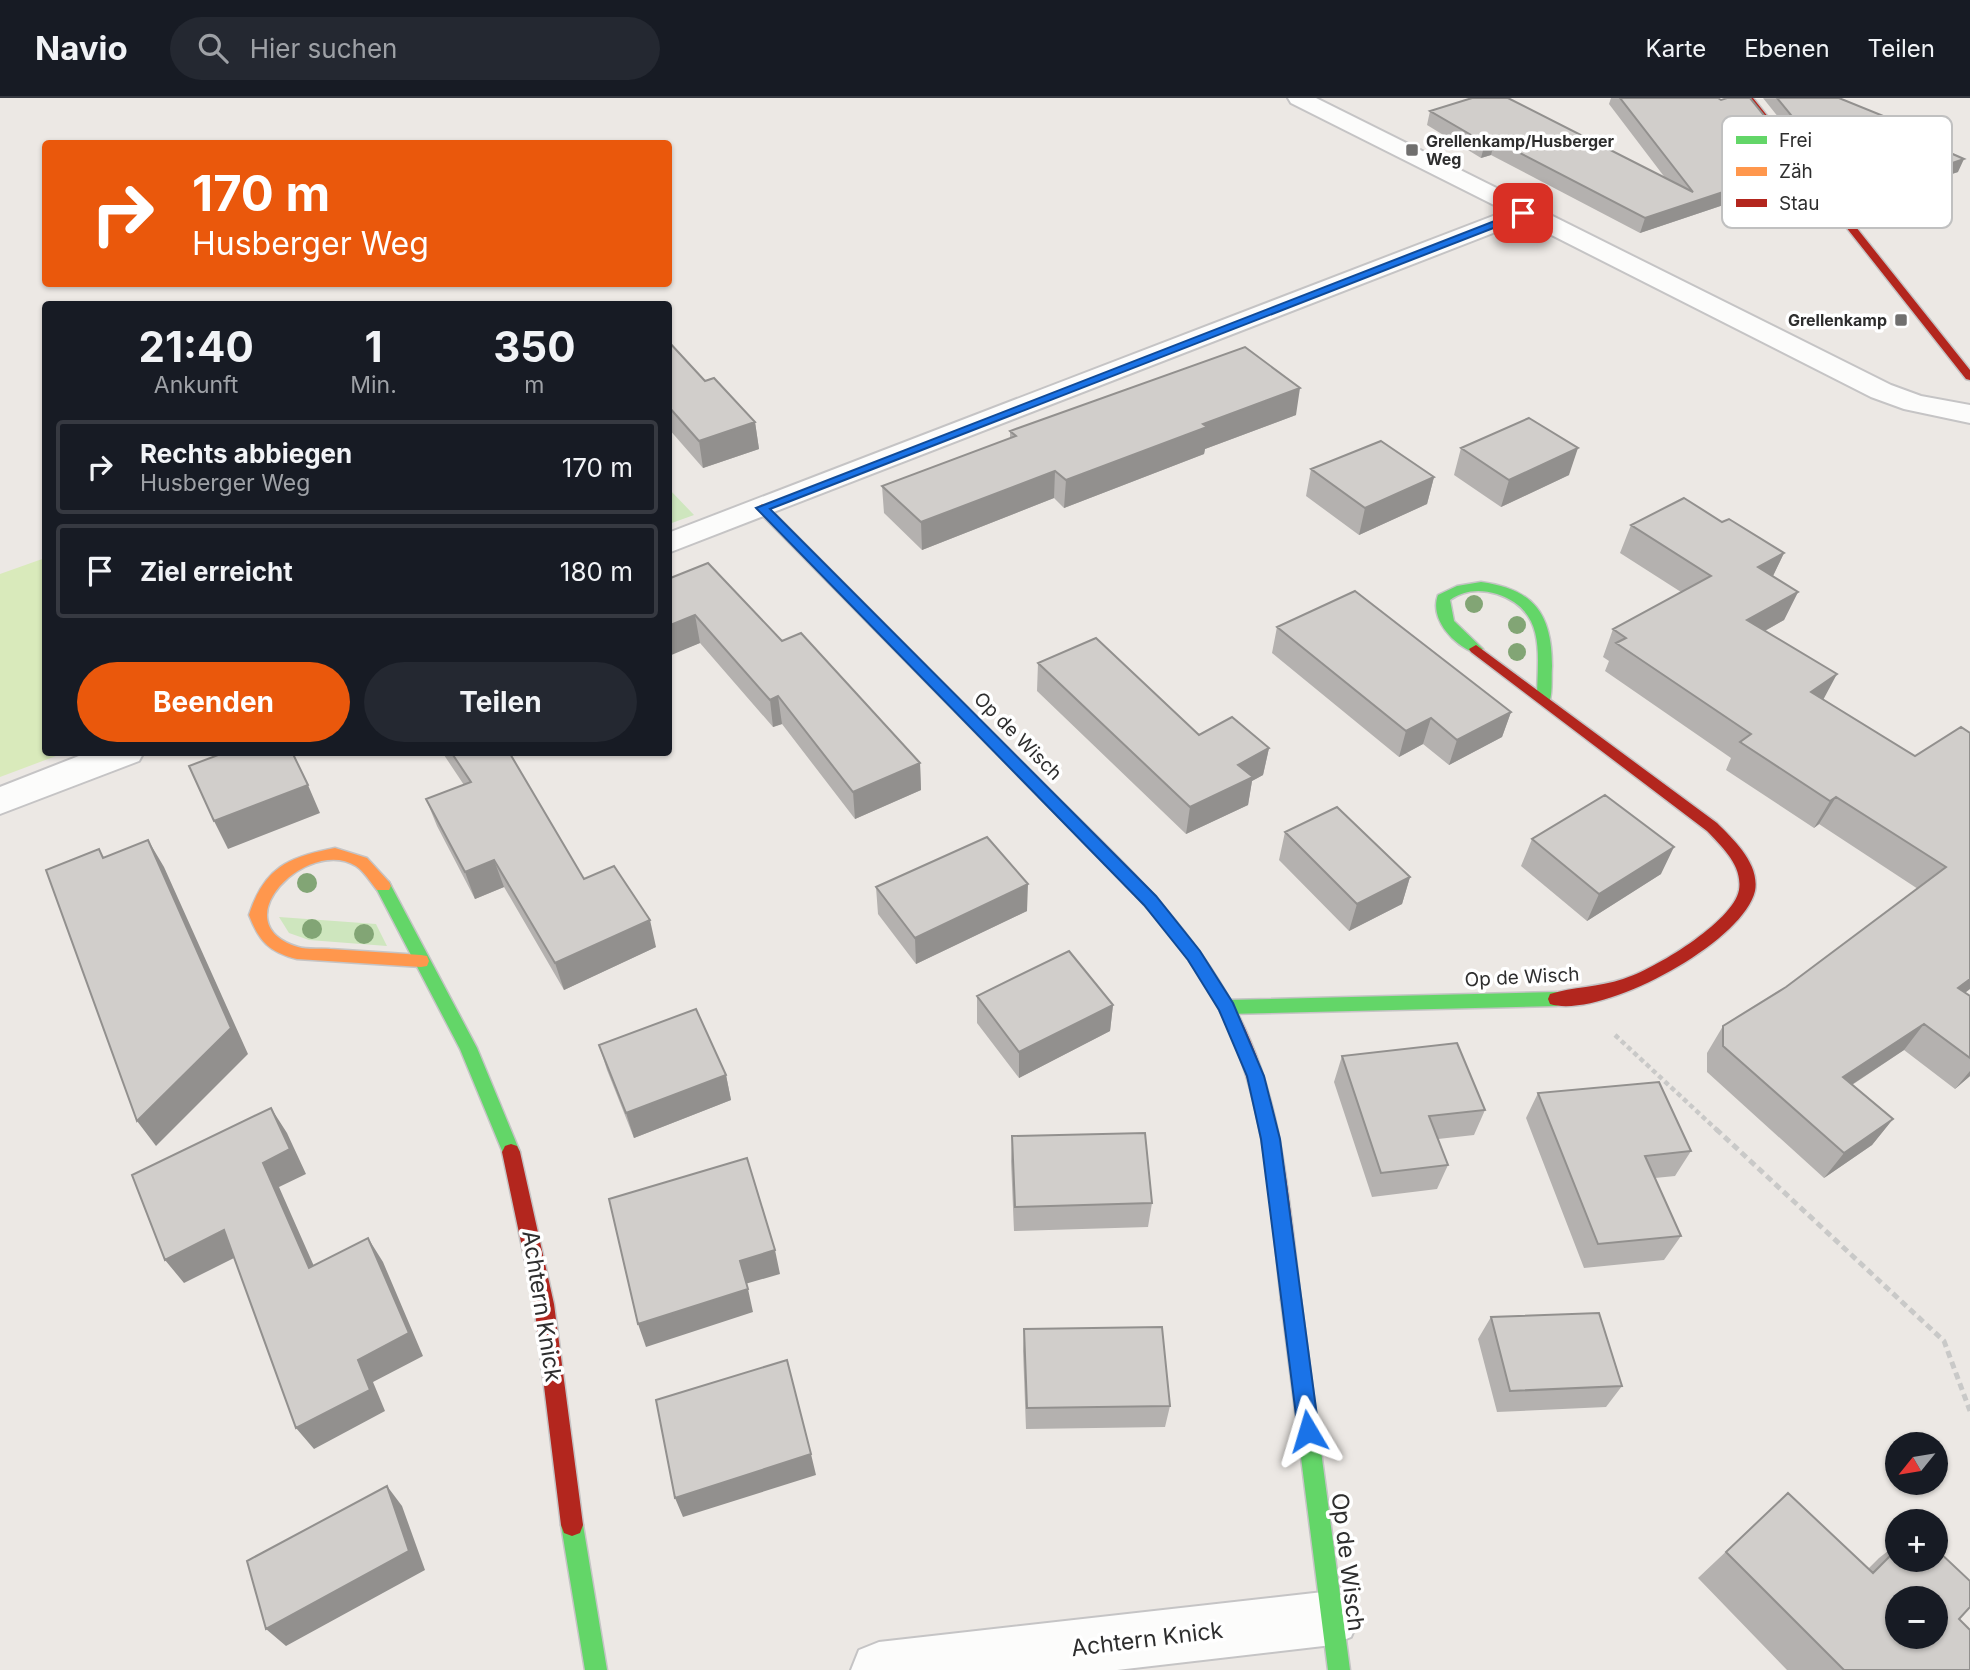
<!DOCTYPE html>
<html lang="de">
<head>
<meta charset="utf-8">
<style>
	body { margin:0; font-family:Inter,sans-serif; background:#242831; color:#f1f3f6; height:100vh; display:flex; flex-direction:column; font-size:26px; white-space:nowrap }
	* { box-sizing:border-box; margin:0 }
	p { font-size:23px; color:#9ea1a6 }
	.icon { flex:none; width:38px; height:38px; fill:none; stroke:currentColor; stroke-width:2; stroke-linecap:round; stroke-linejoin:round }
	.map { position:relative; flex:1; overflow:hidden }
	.sheet { position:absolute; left:42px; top:203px; width:630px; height:455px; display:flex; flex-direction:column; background:#171b24; border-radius:7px; box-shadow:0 2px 5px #0004 }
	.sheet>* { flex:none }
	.guide { position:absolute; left:42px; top:42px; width:630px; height:147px; border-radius:7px; box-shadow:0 2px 5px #0004; background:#ea580c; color:#fff; overflow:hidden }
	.needle { width:46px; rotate:240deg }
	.fabs { position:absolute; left:1885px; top:1334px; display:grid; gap:14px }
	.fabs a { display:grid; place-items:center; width:63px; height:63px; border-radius:50%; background:#171b24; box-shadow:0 2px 5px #0004; font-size:35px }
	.pin { position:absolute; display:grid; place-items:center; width:60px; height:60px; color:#fff; margin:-30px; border-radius:14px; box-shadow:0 4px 10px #0006 }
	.me { position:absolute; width:77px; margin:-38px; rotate:353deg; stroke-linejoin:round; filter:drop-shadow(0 0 5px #0008) }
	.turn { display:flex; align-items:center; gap:24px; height:147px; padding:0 35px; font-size:32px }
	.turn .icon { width:91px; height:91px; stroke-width:2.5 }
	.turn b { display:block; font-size:49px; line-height:60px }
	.eta { display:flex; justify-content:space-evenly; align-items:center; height:119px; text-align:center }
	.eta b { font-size:42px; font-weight:700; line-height:49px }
	.button { display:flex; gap:14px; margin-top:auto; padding:14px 35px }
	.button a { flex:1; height:80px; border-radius:42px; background:#ea580c; color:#fff; font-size:28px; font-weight:700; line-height:80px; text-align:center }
	.button a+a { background:#242831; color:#f1f3f6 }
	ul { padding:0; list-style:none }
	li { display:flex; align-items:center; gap:21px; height:94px; margin:0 14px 10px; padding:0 21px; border:4px solid #363941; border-radius:7px }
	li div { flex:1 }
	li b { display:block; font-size:26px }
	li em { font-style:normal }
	header { display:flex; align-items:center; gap:42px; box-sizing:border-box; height:98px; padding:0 35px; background:#171b24; border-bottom:2px solid #363941 }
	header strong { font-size:33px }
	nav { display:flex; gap:38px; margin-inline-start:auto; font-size:24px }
	.search { width:490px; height:63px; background:#242831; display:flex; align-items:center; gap:18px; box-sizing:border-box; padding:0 24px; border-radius:38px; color:#9ea1a6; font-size:26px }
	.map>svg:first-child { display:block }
	.green { fill:#cee6be }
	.pitch { fill:#d9eabb }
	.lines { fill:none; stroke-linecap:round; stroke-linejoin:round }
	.street-casing { stroke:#c5c4c5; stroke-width:4 }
	.fast-casing { stroke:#c5c4c5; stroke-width:3 }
	.slow-casing { stroke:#c5c4c5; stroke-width:3 }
	.jam-casing { stroke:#c5c4c5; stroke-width:3 }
	.path-far1 { stroke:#c9c9c8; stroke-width:4.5; stroke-dasharray:5 3.5; stroke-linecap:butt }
	.path { stroke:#c9c9c8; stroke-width:5; stroke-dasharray:7 4.5; stroke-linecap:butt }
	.street { fill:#fcfcfb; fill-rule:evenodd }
	.fast { fill:#63d668; fill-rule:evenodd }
	.slow { fill:#ff974d; fill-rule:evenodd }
	.jam { fill:#b3261e; fill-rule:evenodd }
	.tree { fill:#82a575 }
	.wall { fill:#b4b1af }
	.shaded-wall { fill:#92908e }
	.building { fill:#d1cecb; stroke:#92908e; stroke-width:2; fill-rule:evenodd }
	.route { fill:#1a73e8; stroke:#114b97; stroke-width:2 }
	.poi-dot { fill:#706f6e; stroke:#fff; stroke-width:2.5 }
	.labels { text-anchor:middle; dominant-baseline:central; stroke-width:7; stroke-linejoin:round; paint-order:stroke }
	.far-poi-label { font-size:16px; font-weight:bold; fill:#2e2e2e; stroke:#fff; text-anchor:start }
	.street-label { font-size:19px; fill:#2e2e2e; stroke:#fff }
	.near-street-label { font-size:23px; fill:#2e2e2e; stroke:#fff }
	.key { fill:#fff; stroke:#c0c0c0; stroke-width:2 }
	.key-label { font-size:19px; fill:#2e2e2e }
</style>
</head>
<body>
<header>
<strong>Navio</strong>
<div class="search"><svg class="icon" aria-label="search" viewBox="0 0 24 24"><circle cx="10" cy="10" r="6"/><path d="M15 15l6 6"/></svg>Hier suchen</div>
<nav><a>Karte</a><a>Ebenen</a><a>Teilen</a></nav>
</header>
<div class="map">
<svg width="1970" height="1572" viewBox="0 0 1970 1572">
	<rect width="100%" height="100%" fill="#ece8e4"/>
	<path class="green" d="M669,391l25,26 -25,9z
		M279,819l97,7 11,22 -78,-6 -20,-7z"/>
	<path class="pitch" d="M45,460l1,194 18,1 -64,24v-203z"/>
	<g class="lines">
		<defs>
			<path id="street" d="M1288,0h28l575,287 30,11 49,9v18l-66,-14 -33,-12 -347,-176 -856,332v-20l838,-322 -215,-108z
				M89,654h55l-5,9 -139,53v-27z
				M1332,1493l19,8 8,19 -8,19 -19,8 -215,25h-266l8,-20 20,-8z"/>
			<path id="fast" d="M1481,484c53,7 71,32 71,84 -1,12 1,27 -3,37h-10l-2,-3c0,-44 11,-89 -40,-106 -17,-5 -33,-4 -47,6l4,21 29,28 -7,4c-22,-7 -47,-34 -38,-58l19,-9z
				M383,782l6,2 88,166 43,104 -3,6 -6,2 -6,-2 -45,-109 -85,-163z
				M1556,894l6,2 2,5 -2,5 -6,2 -329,8 -6,-2 -2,-5 2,-5 6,-2z
				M1291,1193l7,3 3,6 49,370h-22l-47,-370 3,-6z
				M572,1416l8,3 3,8 24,145h-22l-24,-145 3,-8z"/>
			<path id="slow" d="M762,406l4,1 286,287 2,4 -2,4h-10l-284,-289 -2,-3z
				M335,750l32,10 22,24 2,4 -2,4h-12c-6,-7 -13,-19 -21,-24 -48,-30 -136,57 -58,81 10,3 22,1 32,2 30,2 61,4 91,6l6,1 2,5 -2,5 -6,1 -124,-8c-28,-7 -38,-18 -48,-44 15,-47 39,-58 86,-67z"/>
			<path id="jam" d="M1744,0h9l217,272v10l-4,-1z
				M1476,547l241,178c17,17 43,41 38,68 -12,52 -155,129 -205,113l-2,-5 2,-5c22,-7 49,-7 73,-15 30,-9 110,-57 116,-89 4,-25 -18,-44 -32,-59l-236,-179 -2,-3z
				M1047,693l5,1c76,75 156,148 198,248 35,81 40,173 51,260l-3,6 -7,3 -7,-3 -3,-6c-10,-87 -14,-179 -48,-261 -40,-96 -120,-167 -191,-239l-2,-4 2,-4z
				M511,1046l6,2 3,6 34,152 29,221 -3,8 -8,3 -8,-3 -3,-8 -27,-221 -32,-152 3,-6z"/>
		</defs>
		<use href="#street" class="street-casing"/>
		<use href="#fast" class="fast-casing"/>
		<use href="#slow" class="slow-casing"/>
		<use href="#jam" class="jam-casing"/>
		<path class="path-far1" d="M1615,937l103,96"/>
		<path class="path" d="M1716,1031l228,212 26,70"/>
		<use href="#street" class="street"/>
		<use href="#fast" class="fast"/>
		<use href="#slow" class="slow"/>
		<use href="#jam" class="jam"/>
	</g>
	<g class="tree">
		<circle cx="1474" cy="506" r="9"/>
		<circle cx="1517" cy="527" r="9"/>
		<circle cx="1517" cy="554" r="9"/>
		<circle cx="307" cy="785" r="10"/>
		<circle cx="312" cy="831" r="10"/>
		<circle cx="364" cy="836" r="10"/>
	</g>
	<path class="wall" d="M1611,0h107l86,67 -6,15 -158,53 -149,-78 -10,3 -54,-33 3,-14 236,68 -57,-75z
		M1763,0h76l69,28 -3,7 53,39 -58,19 -55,-27 -23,8z
		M668,243l37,40 50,41 4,27 -56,19 -35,-40z
		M1296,317l-91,34 -1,5 -140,54 -10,-10 -132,52 -38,-37 -2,-27 128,-47v-8z
		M1461,350l108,27 -68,32 -47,-32z
		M1311,371l123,8 -7,27 -68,31 -53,-39z
		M1722,424l62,31 -11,23 25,16 -14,28 -19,11 58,69 92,56 46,-29 4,266 5,3v80l-15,13 -51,-39 -52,35 41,34 -21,26 -48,33 -117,-106v-19l16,-27 63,-39 132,-98 -99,-65 -5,4 -88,-58 5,-12 -126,-87 4,-10 -6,-4 10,-28 68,-37 -61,-39 11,-28z
		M668,481l114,62 138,122 1,27 -66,29 -73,-95 -9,3 -73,-84 -32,12z
		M1277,529l234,85 -9,25 -53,28 -26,-21 -24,13 -127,-104z
		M1038,565l161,72 70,13 -6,27 -11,6 -4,24 -62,29 -149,-143z
		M442,654h67l75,127 72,68 -92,43 -60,-103 -29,12 -38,-73 -11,-27 38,-14z
		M1285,734l125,45 -8,27 -53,27 -70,-71z
		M1532,741l129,35 -74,47 -66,-55z
		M876,789l151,24 -111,53 -38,-50z
		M977,898l136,9 -3,26 -91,47 -42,-55z
		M599,947l127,30 5,25 -97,38 -27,-68z
		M1342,958l143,54 -11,25 -36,4 10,26 -11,24 -65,8 -38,-115z
		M1538,995l153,58 -16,25 -20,2 26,58 -17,24 -80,8 -58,-150z
		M1012,1038l140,67 -4,24 -134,4 -3,-70z
		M1491,1219l131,69 -16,21 -109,5 -19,-73z
		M1024,1231l146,77 -5,21 -139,2 -3,-78z
		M1788,1395l80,76 11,-11 18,-14v15l62,60 11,51h-183l-89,-92z"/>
	<path class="shaded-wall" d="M1908,28l-6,13 -4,-9z
		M1495,42l-4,15 -10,3 4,-15z
		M1850,54l-5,12 -23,8 5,-13z
		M1964,61l-6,13 -58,19 6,-12z
		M1804,67l-6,15 -158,53 5,-15z
		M1300,290l-4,27 -91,34 -1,5 -140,54 2,-28 137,-56z
		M755,324l4,27 -56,19 -4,-27z
		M1578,350l-9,27 -68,32 8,-27z
		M1055,373l-1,27 -132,52 -1,-28z
		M1434,379l-7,27 -68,31 6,-27z
		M1784,455l-13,27 -13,-13z
		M1798,494l-14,28 -50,28 13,-28z
		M695,517l5,28 -31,13 -1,-30z
		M1837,576l-15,28 -11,-10z
		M778,598l4,28 -9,3 -3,-27z
		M1511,614l-9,25 -53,28 8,-25z
		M1431,620l-8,26 -24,13 7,-26z
		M1269,650l-6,27 -11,6 -4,24 -62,29 4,-27 48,-42z
		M920,665l1,27 -66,29 -2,-27z
		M308,687l12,28 -92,36 -14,-28z
		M1836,699l-17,27 -5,4 16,-27z
		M148,742l16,27 84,187 -92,92 -19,-25z
		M1674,749l-13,27 -74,47 12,-27z
		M494,762l10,27 -29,12 -10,-27z
		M1410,779l-8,27 -53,27 8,-27z
		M1028,786l-1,27 -111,53 -1,-26z
		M650,822l6,27 -92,43 -9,-27z
		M1970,881v10l-33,26 21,-27z
		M1113,907l-3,26 -91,47v-26z
		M1924,926l-20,26 -80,53 19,-26z
		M1970,973v5l-15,13z
		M726,977l5,25 -97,38 -8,-25z
		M271,1010l16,25 19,41 -27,13 46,104 -16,-23 -46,-105z
		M1893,1021l-21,26 -48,33 20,-25z
		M224,1132l18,24 -58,29 -19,-23z
		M368,1140l15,24 40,94 -50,26 12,29 -71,38 -18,-21 62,-68z
		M775,1152l5,24 -35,10 -5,-23z
		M748,1191l5,23 -107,35 -8,-23z
		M811,1356l5,21 -133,42 -8,-19z
		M387,1388l15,20 23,64 -139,76 -20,-17z"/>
	<path class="building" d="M1472,0h36l185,94 -73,-94h98l3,2 6,-2h23l54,67 -159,53 -150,-78 -10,3 -55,-32z
		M1777,0h62l69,28 -10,4 66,29 -58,20 -56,-27 -23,7z
		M668,243l37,40 9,-3 41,44 -56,19 -31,-35z
		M1245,249l55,41 -97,36 4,3 -141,53 -11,-9 -134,51 -39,-36 134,-50 -6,-5z
		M1529,320l49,30 -69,32 -48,-32z
		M1381,343l53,36 -69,31 -54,-39z
		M1684,400l38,24 7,-3 55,34 -26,14 40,25 -51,28 90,54 -26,18 104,64 46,-29 9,6v246l-12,9 12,8v62l-46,-34 -81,53 50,42 -49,34 -121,-107v-20l63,-39 160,-120 -110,-70 -6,4 -90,-59 11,-8 -135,-91 10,-5 -13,-9 98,-53 -80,-51z
		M708,465l74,78 19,-8 119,130 -67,29 -75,-96 -8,4 -75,-85 -27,11v-47z
		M1355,493l156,121 -54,28 -26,-22 -25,13 -129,-104z
		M1096,540l103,97 33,-18 37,31 -31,17 15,12 -63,30 -152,-144z
		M226,654h66l16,33 -94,36 -25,-55z
		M451,654h58l75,127 30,-13 36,54 -95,43 -61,-103 -29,12 -39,-73 45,-17z
		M1605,697l69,52 -75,47 -67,-55z
		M1337,709l73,70 -53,27 -72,-72z
		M987,739l41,47 -113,54 -39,-51z
		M148,742l83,188 -94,93 -91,-251 53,-21 4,9z
		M1069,853l44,54 -94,47 -42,-56z
		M696,911l30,66 -100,38 -27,-68z
		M1457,945l28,67 -56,6 19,49 -67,8 -39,-117z
		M1659,984l32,69 -46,5 36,80 -83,8 -60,-151z
		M271,1010l19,41 -27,14 46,105 59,-30 41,95 -51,27 12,30 -74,38 -72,-198 -59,30 -33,-85z
		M1145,1035l7,70 -137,4 -3,-71z
		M747,1060l28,92 -35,11 8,28 -110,35 -29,-125z
		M1599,1215l23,73 -112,5 -19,-74z
		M1162,1229l8,79 -143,2 -3,-79z
		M787,1262l24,94 -136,44 -19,-98z
		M387,1388l22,65 -143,78 -19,-68z
		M1788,1395l85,80 24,-24v10h39v-10l34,32v26l-11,12 11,11v40h-126l-118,-118zM1897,1500h39v38h-39z"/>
	<path class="route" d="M1523,112l4,5 -757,294 386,387 44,55 33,52 31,73 16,63 39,292 -3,8 -8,3 -7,-3 -3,-8 -37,-292 -14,-63 -28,-66 -31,-50 -44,-55 -388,-397z"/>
	<g class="poi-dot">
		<rect x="1405" y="45" width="14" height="14" rx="3.5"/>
		<rect x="1894" y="215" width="14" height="14" rx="3.5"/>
	</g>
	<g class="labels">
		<g class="far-poi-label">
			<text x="1426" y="43">Grellenkamp/Husberger<tspan x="1426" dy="18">Weg</tspan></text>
			<text x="1887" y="222" text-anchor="end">Grellenkamp</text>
		</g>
		<g class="street-label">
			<text transform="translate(1018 638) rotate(45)">Op de Wisch</text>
			<text transform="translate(1522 879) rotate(-3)">Op de Wisch</text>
		</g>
		<g class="near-street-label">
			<text transform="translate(542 1208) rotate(81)">Achtern Knick</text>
			<text transform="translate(1348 1464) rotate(83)">Op de Wisch</text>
			<text transform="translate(1147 1541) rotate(-7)">Achtern Knick</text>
		</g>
	</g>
	<rect x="1722" y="18" width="230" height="112" rx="10" class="key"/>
	<rect x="1736" y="38" width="31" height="8" fill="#63d668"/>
	<rect x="1736" y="69" width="31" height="9" fill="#ff974d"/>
	<rect x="1736" y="101" width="31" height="8" fill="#b3261e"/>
	<g class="key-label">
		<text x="1779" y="49">Frei</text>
		<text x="1779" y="80">Zäh</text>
		<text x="1779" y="112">Stau</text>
	</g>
</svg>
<div class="fabs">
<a><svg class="needle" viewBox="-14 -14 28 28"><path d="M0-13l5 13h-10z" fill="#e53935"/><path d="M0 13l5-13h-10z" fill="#9ea1a6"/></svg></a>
<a>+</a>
<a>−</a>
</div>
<div class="pin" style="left:1523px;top:115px;background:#d93025"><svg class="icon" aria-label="arrive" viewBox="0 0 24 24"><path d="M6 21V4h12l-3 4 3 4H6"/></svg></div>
<svg class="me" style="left:1308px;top:1333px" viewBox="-20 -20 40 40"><path d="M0-17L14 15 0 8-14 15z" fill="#1a73e8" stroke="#fff" stroke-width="4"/></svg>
<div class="guide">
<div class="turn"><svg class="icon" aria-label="right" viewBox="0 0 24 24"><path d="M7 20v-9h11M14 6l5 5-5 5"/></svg><div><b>170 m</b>Husberger Weg</div></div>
</div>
<section class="sheet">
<div class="eta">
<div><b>21:40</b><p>Ankunft</p></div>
<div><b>1</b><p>Min.</p></div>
<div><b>350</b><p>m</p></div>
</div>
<ul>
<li><svg class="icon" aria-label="right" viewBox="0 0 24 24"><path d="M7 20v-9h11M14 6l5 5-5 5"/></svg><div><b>Rechts abbiegen</b><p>Husberger Weg</p></div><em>170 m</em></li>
<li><svg class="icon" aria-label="arrive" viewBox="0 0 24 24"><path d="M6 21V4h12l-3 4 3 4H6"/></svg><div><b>Ziel erreicht</b></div><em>180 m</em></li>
</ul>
<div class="button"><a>Beenden</a><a>Teilen</a></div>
</section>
</div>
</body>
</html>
